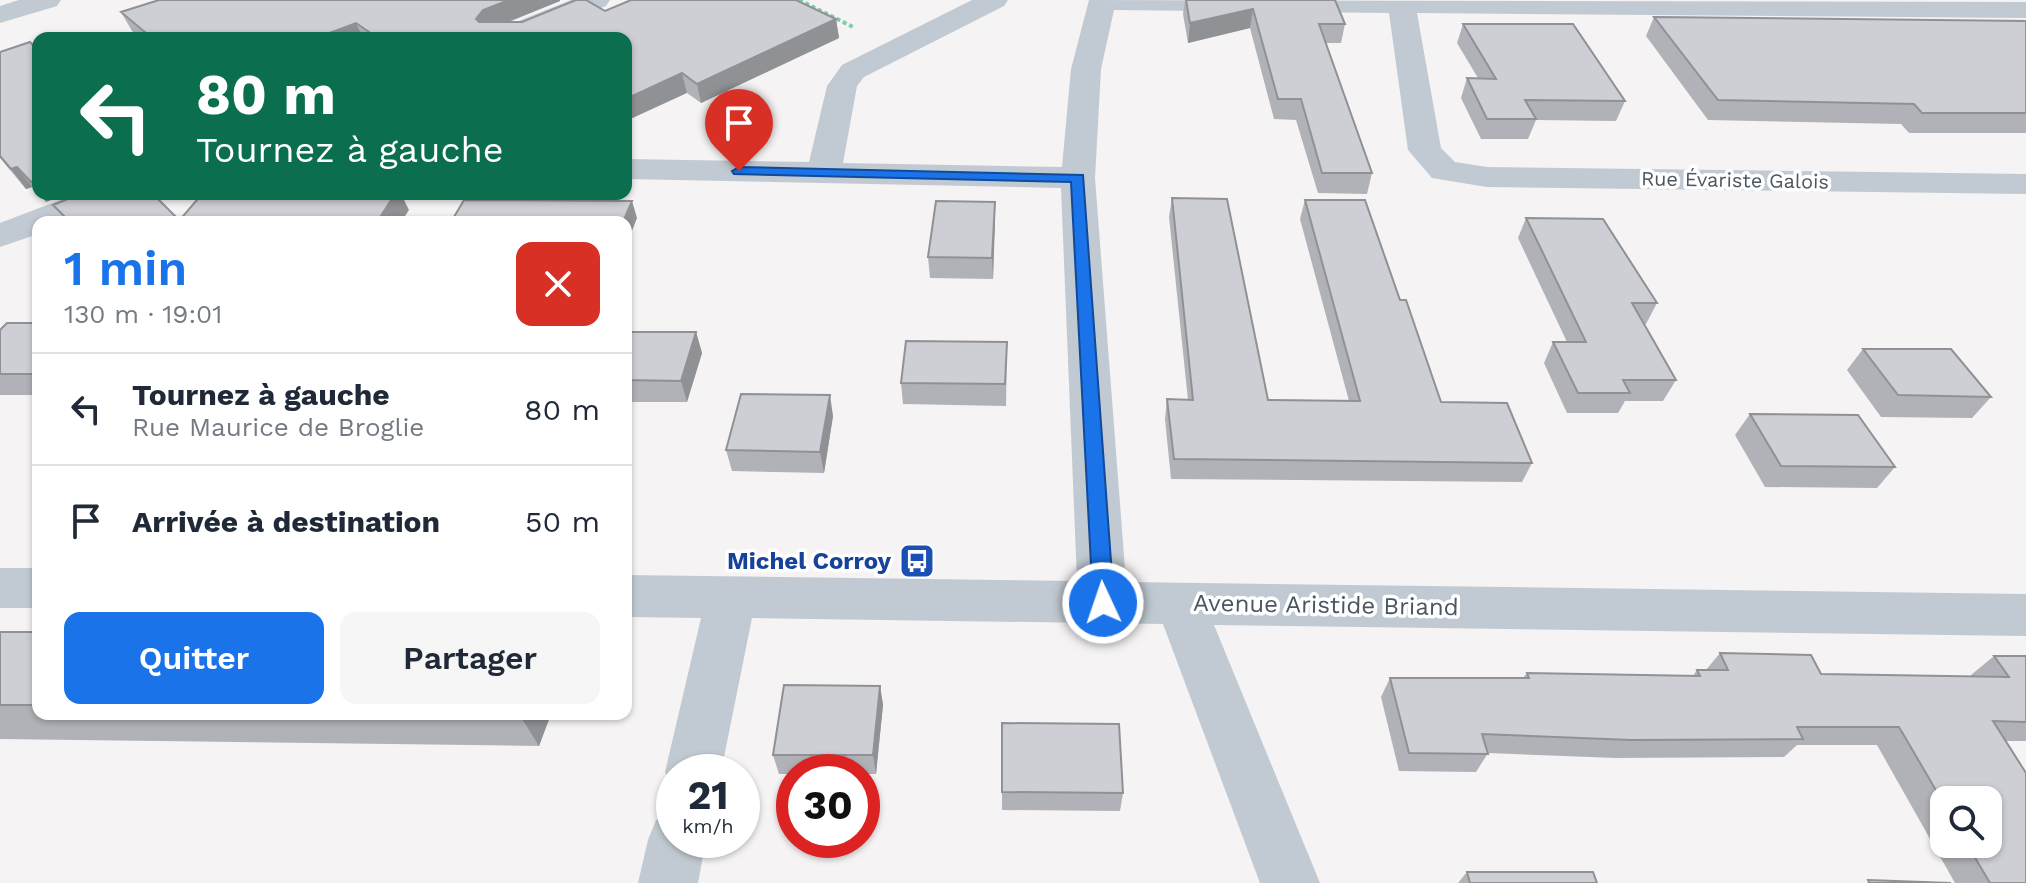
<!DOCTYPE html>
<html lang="fr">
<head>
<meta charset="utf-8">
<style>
	body { margin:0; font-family:"Work Sans",sans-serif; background:#f6f6f7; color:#1f2937; height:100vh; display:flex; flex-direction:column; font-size:30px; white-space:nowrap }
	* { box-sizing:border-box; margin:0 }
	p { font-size:26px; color:#747a83 }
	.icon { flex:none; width:44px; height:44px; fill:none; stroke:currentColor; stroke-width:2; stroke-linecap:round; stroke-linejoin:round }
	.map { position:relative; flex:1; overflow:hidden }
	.details { position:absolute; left:32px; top:216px; width:600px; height:504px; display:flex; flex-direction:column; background:#fff; border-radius:16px; box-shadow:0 2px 6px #0004 }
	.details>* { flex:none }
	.hud { position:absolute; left:32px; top:32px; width:600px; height:168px; border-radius:16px; box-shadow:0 2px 6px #0004; background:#0b6e4f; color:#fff; overflow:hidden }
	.fabs { position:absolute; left:1930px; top:786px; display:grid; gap:16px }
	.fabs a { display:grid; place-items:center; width:72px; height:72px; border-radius:16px; background:#fff; box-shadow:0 2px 6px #0004; font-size:40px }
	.speed { position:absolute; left:656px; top:754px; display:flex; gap:16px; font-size:40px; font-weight:700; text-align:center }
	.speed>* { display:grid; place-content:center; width:104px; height:104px; border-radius:50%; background:#fff; box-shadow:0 2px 6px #0004; line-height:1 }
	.speed small { font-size:20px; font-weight:400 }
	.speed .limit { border:12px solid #d22; background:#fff; color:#111 }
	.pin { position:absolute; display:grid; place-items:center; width:68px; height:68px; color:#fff; margin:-82px -34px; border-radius:50% 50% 50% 0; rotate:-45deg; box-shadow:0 0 8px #0007 }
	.pin .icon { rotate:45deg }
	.me { position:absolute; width:88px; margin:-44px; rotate:357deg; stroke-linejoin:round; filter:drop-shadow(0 0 6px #0008) }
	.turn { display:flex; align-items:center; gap:28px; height:168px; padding:0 32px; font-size:36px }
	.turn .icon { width:104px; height:104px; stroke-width:2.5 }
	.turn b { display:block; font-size:56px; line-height:68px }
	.round { display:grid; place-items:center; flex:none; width:84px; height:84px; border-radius:16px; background:#f6f6f7 }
	.headline { display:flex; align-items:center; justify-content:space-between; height:136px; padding:0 32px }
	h1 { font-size:48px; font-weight:600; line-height:60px; color:#1a73e8 }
	.cta { display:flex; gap:16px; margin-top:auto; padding:16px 32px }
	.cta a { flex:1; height:92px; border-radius:16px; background:#1a73e8; color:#fff; font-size:32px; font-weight:600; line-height:92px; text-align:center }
	.cta a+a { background:#f6f6f7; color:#1f2937 }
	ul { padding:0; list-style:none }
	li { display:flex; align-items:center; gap:24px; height:112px; padding:0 32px; border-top:2px solid #e0e1e3 }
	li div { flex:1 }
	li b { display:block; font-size:30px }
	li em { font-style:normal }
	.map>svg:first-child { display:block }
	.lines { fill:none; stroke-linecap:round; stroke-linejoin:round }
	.path { stroke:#7ad0a6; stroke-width:4; stroke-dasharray:4 3; stroke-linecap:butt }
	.minor { fill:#c1cad2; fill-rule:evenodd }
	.wall { fill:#b0b2b7; fill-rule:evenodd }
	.shaded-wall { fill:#909195 }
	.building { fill:#cdcfd5; stroke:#909195; stroke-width:2 }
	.route { fill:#1a73e8; stroke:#114b97; stroke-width:2 }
	.labels { text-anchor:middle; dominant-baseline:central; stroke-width:7; stroke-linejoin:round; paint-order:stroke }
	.far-street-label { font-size:20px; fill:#4a5661; stroke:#fff }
	.transit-label { font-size:24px; font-weight:bold; fill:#164399; stroke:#fff; text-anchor:end }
	.street-label { font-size:24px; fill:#4a5661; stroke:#fff }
</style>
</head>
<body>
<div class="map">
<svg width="2026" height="883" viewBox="0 0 2026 883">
	<rect width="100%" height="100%" fill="#f5f3f3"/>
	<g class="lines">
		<path class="path" d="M799,0l56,28"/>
		<path class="minor" d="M19,0h42l-4,6 -57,17v-17z
			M571,0h39l-4,6 -79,32h-41l5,-6z
			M972,0h36l-4,6 -140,71 -7,9 -14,77 219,4 9,-98 18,-69 937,2v16l-609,-5 24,135 14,14 32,5 539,7v20l-539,-7 -55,-9 -24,-28 -19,-137 -275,-3 -13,59 -6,109 31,404 900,12v42l-812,-11 106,258h-60l-97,-259 -411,-6 -31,154h-47l-1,19 -8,-19 36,-154 -75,-1v-42l451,6 -16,-393 -435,-9v-20l183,3 18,-76 15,-21z
			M76,194h48l-5,7 -51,21h-30v12l-38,13v-24z
			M0,568h38v40h-38z
			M674,813v27h32l-8,43h-60l10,-43 8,-20z"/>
	</g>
	<path class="wall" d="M159,0h401v1l-51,21h13l83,-11 231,8 3,19 -138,65 -14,-10 -61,-55h-486l-8,-7 -11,-19z
		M1185,0h150l10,24 -4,19h-15l46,130 -5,21 -49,-1 -22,-73 -22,-1 -24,-91 -62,15 -5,-29z
		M1654,17l372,4v112h-117l-8,-9 -193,-4 -62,-84z
		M1463,24l162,77 -9,20 -80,-1 -8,19h-47l-20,-41 6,-20h11l-21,-35z
		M38,50v143l-6,-6 -6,2 -26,-31v-106z
		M1172,198l96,202 81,1 -49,-182 5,-19 95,100 41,102 91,61 -10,19 -351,-3 -6,-60 2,-20 21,1 -19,-183z
		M995,202l-2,77 -63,-1 -2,-21z
		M1526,218l131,85 -11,21h-3l33,56 -13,21h-38l-7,12h-51l-23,-50 9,-21h14l-49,-104z
		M38,323v72h-38v-65z
		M626,332h70l6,21 -15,49h-61z
		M1007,342l-1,64 -103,-2 -2,-21z
		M1863,349l128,48 -19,21 -91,-1 -34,-47z
		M1750,414l145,53 -18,21 -112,-1 -30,-52z
		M833,416l-9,57 -92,-2 -6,-21z
		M0,632h38v82h513l-12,32 -539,-7z
		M1720,653l101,21 151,3 -1,-2 23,-19h32v85h-21l21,142h-71l-78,-138h-80l-13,12 -168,1 -128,-5 -12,19 -77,-1 -18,-74 9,-19h133l4,-5 166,3 4,-6h9zM1944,800l44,44h-44z
		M880,686l3,19 -7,69h-14v-2h-68v2h-15l-6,-19z
		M1002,723l121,70 -3,18 -118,-1z
		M1467,872l130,11h-139z"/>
	<path class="shaded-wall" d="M509,0h51v1l-70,28 -14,-10 7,-9z
		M1253,9l-3,19 -62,15 2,-20z
		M836,19l3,19 -138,65 -4,-19z
		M356,23l7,15h-47z
		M682,73l5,20 -61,28v-22z
		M17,167l15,20 -6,2 -15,-20z
		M38,179v12l-7,-9z
		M40,194h28l-22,8z
		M395,194h6l8,16 -8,12h-24z
		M632,201l5,17 -11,28v-24h-3z
		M995,202v21l-2,56 -1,-21z
		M696,332l6,21 -15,49 -6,-21z
		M830,395l3,21 -9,57 -4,-21z
		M880,686l3,19 -7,69 -3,-19z
		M519,714h32l-12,32z"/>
	<path class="building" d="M159,0h350l-26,10 -7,9 3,3h43l54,-22h10l19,11 26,-11h165l40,19 -139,65 -15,-11 -56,26v-61h-248l-22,-15 -40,15h-164l-31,-26z
		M1186,0h149l10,24h-26l53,149h-50l-21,-74h-23l-25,-90 -63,14z
		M1654,17l372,4v92h-104l-8,-9 -196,-4z
		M1463,24h110l52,77 -100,-1 11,19h-49l-20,-41 29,1z
		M30,42l8,8v129l-7,3 -14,-15 -6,2 -11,-13v-104z
		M80,194h73l25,25 -3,3h-105l-17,-17z
		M202,194h193l-18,28h-199z
		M1172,198l55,1 41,201 92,1 -55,-201h60l35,100h6l35,102 66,1 25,60 -358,-4 -7,-60 26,1z
		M464,200l168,1 -9,21h-172z
		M936,201l59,1 -3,56 -64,-1z
		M1526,218l77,1 54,84h-25l44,77h-53l7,13h-52l-25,-51h33z
		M7,323h31v51h-38v-44z
		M626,332h70l-15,49 -55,-1z
		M906,341l101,1 -2,42 -104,-1z
		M1863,349h88l40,48 -93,-2z
		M741,394l89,1 -10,57 -94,-2z
		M1750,414l108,1 37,52 -114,-1z
		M0,632h38v73h-38z
		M1720,653l91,2 10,19 188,3 -15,-21h32v66l-33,-1 33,52v110h-36l-23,-39h21v-44h-44v4l-45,-77h-102l6,12 -172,1 -149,-6 6,20 -79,-1 -19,-75h139l-2,-5 173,3 -3,-6h31z
		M784,685l96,1 -7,69h-100z
		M1002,723l117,1 4,69 -121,-1z
		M1467,872h126l4,11h-127z
		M1868,880l83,3h-82z"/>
	<path class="route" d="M739,167l344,8 31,428 -3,6 -8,2 -7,-2 -3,-6 -22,-421 -337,-8 -2,-3z"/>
	<defs>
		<symbol id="bus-square" viewBox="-11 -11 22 22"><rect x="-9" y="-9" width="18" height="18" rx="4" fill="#1a4fb4" stroke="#fff"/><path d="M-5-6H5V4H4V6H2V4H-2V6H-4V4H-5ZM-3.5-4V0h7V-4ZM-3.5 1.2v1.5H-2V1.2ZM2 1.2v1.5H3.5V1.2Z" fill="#fff"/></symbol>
	</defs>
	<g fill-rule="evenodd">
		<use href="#bus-square" x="897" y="541" width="40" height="40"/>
	</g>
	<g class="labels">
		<g class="far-street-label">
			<text transform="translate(1735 180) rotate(1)">Rue Évariste Galois</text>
		</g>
		<g class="transit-label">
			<text x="891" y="561">Michel Corroy</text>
		</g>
		<g class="street-label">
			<text transform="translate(1326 605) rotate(1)">Avenue Aristide Briand</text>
		</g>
	</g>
</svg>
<div class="fabs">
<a><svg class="icon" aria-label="search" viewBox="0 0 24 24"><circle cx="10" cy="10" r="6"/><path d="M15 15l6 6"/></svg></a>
</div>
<div class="speed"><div>21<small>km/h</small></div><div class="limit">30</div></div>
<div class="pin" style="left:739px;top:171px;background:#d93025"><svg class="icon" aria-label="arrive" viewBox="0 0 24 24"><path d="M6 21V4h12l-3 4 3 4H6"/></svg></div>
<svg class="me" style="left:1103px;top:603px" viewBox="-20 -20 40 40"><circle r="17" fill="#1a73e8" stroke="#fff" stroke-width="3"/><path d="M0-11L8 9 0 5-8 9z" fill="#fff"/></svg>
<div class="hud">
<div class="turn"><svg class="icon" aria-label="left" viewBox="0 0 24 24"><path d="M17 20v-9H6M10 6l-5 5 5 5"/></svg><div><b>80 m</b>Tournez à gauche</div></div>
</div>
<section class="details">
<div class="headline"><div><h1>1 min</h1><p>130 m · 19:01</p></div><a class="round" style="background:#d93025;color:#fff"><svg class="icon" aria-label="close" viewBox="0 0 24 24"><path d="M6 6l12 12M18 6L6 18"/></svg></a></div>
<ul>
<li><svg class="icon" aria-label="left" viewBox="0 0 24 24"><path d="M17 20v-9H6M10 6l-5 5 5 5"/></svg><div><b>Tournez à gauche</b><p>Rue Maurice de Broglie</p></div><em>80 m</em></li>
<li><svg class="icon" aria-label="arrive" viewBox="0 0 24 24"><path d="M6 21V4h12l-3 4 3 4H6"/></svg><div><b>Arrivée à destination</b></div><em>50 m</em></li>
</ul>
<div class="cta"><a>Quitter</a><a>Partager</a></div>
</section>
</div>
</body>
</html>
